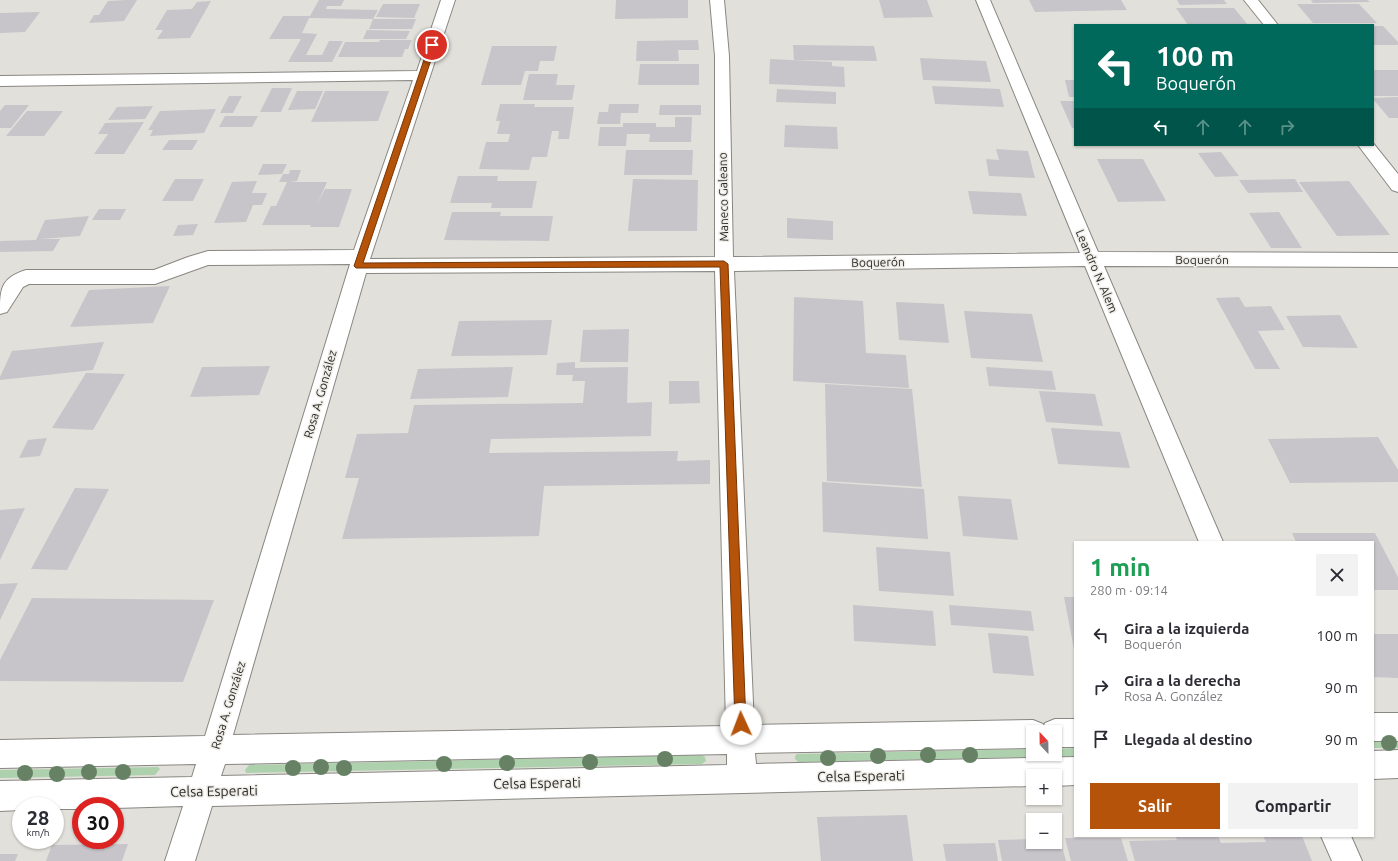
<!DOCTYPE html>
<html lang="es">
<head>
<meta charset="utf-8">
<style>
	body { margin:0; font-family:Ubuntu,sans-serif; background:#f2f2f3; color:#2b2b33; height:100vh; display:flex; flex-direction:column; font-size:15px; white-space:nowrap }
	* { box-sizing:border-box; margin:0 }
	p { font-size:13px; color:#7c7c81 }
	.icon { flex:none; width:22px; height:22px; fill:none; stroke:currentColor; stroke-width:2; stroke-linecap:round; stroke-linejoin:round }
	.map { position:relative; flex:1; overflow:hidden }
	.panel { position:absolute; left:1074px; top:541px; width:300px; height:296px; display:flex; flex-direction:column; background:#fff; border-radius:0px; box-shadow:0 1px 3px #0004 }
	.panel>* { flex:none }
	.top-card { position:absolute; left:1074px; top:24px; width:300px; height:122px; border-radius:0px; box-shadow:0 1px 3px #0004; background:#00695c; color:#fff; overflow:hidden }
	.needle { width:26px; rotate:338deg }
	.buttons { position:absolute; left:1026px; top:725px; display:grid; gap:8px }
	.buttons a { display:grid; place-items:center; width:36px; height:36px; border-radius:0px; background:#fff; box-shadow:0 1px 3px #0004; font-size:20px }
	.speed { position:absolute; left:12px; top:797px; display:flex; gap:8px; font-size:20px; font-weight:700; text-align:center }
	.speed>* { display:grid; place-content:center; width:52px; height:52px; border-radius:50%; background:#fff; box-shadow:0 1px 3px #0004; line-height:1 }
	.speed small { font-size:10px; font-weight:400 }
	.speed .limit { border:6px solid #d22; background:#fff; color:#111 }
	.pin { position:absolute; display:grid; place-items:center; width:34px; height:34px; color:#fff; margin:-17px; border:2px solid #fff; border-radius:50%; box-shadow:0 1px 4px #0007 }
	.me { position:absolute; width:44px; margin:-22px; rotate:358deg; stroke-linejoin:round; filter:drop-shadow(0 0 3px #0008) }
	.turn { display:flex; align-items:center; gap:14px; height:84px; padding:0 16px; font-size:18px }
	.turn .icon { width:52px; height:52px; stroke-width:2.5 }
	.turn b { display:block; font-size:28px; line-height:34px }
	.lanes { display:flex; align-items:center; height:38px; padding:0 16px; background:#0003; justify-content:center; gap:20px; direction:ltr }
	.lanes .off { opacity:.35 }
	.round { display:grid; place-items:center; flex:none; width:42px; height:42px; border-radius:0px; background:#f2f2f3 }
	.summary { display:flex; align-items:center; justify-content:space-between; height:68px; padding:0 16px }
	h1 { font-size:24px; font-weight:700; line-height:30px; color:#1e9e55 }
	.action { display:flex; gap:8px; margin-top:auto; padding:8px 16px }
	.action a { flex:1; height:46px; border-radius:0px; background:#b45309; color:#fff; font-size:16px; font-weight:700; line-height:46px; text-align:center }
	.action a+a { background:#f2f2f3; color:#2b2b33 }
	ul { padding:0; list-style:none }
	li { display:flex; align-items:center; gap:12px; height:52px; padding:0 16px }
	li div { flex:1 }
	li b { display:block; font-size:15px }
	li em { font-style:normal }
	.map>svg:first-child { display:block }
	.green { fill:#aed1ad }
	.building { fill:#c7c5ca }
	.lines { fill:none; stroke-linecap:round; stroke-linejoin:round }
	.minor-casing { stroke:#898782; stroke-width:2 }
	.minor { fill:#fff; fill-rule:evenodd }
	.tree { fill:#678165 }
	.route { fill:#b45309; stroke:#753606 }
	.labels { text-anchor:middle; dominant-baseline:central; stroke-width:3; stroke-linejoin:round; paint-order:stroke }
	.street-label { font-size:12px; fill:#2b2a28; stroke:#efede7 }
	.near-street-label { font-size:14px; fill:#2b2a28; stroke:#efede7 }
</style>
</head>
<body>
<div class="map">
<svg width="1398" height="861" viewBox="0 0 1398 861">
	<rect width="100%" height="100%" fill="#e2e0da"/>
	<path class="green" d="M1398,739v9h-25v-8z
		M1075,748v8l-277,6 -3,-3v-3l2,-2 236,-5v5h22v-5z
		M702,755l3,2 1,4 -4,3 -456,9 -1,-3 4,-5z
		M158,767l2,2 -5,6 -155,3v-8z"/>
	<path class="building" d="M127,0h10l-13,21 -35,2 5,-8h5l9,-14z
		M319,0h25l-3,6h-14l-1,3 52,1 -5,9 -64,-1 -7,15 15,1 -11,21h16l7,-14h14l-11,21h-44l13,-23h-32l14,-23h27z
		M616,0h72v18l-73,1z
		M879,0h48l6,17 -49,1z
		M1029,0h92l6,10 -92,2z
		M1177,0h47l3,4 -47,1z
		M1311,0h56l3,2 -57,1z
		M211,1l-21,37 -33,1 6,-9h-8l12,-20 25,-1 5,-7z
		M383,4h37l-6,14 -38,-1z
		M1297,4h62l18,19h-64z
		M1176,8h58l14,17h-60z
		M40,12l-15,20 -25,1v-20z
		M373,19h43l-4,10h-43z
		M1373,26h10l15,16v3h-25z
		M367,30l43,1 -4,8h-43z
		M380,40h32l-4,9h-3l-3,8h-64l7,-15h34z
		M698,40l1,10h-21l1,11h-43l1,-20z
		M793,45l81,1 3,15 -83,-1z
		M492,46h65l-3,15h-14l-2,10h-13l-4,14h-40z
		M920,58l66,3 5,21 -68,-2z
		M770,59l62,3v4l12,1 1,20 -76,-3z
		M640,64h59v21h-61z
		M1373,70h25v26h-25z
		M529,74h29l-2,11h19l-3,15h-49z
		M1065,80h10v17h-6z
		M932,86l68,3 4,18 -69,-3z
		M272,88h20l-11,24h-21z
		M777,89l59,3v12l-60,-2z
		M297,91h26l-8,18 -27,1z
		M325,91h64l-11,30 -67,1z
		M229,96h13l-9,17h-13z
		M1398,97v21h-9l-16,-19v-1z
		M1060,101h15v27h-3z
		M500,104h35l-1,3h40l-5,32h-11l1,-8h-7l-5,26h-15l-3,13 -50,-1 7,-27h22l2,-8h-13l3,-13h-4z
		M609,104h30l-1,9h-17l-1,11h-23l2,-12h9z
		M5,105h24l-18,23h-11v-17z
		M660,105h41v10h-42z
		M153,106l-8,13 -37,1 9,-13z
		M216,109l-12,24 -54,3 3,-6h-5l12,-19z
		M27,111h36l-19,25h-38z
		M225,116h33l-6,11h-33z
		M675,117h17l-1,25h-42l1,-8h-23l-1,12h-28l2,-19h23v-4h33v4h19z
		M144,122l-20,32h-30l14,-20h-10l7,-11z
		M785,125l52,2 1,22 -54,-2z
		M169,140h29l-6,10h-30z
		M996,149l32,2 7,27 -46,-2 -3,-17 13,1z
		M626,150h67l-1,25h-68z
		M1221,152l18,24 -24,1 -17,-24z
		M1097,159h46l23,42 -48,1z
		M263,164h24l-5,10 -24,1z
		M290,170h11l-4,11 -7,1h37l-10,23 8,-16h27l-13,38h-29l1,-2h-49l9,-19h5l11,-24h-8l4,-8h6z
		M458,176h40l-1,5h40l-5,27h-41l1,-5h-42z
		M175,179h29l-11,22h-31z
		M633,179l65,1 -1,51h-69z
		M1295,179l8,13 -55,1 -9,-13z
		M257,181l-5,12h15l-5,12h-9l-7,17 -32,1 18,-41z
		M1349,181l41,54 -53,1 -38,-54z
		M968,191l53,2 6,23 -54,-2z
		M99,209h27l-6,11h-28z
		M452,212h49l-1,4h53l-4,25 -105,-1z
		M1279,212l23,36h-31l-22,-35z
		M89,216l-9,20 -40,3h20l-7,12 -53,1v-11l36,-1 9,-20z
		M787,218l46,3v19l-46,-2z
		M198,224l-5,11 -20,1 5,-11z
		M170,286l-17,37 -83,4 19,-37z
		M794,297l69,4 3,52 40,2 3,33 -116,-7z
		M1239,297l6,10 26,-1 14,24 -27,1 22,38h-25l-39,-71z
		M896,302l48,2 5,39 -50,-3z
		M964,311l68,3 11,48 -72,-4z
		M1340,315l18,33 -55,-1 -17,-31z
		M552,320l-5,35 -96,1 8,-35z
		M629,329l-1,33h-48l3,-32z
		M104,342l-11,28 -93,10v-3l12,-26z
		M575,362v6l53,-1 -1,36 25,-1 -1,34 -160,3 -2,14 189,-2 -1,10 33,-1v24l-166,2 -5,50 -197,3 17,-61h-14l12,-44 51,-1 6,-28 169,-2 2,-22h-13l1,-6h-17l1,-12z
		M270,366l-11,29 -69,2 12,-30z
		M513,367l-5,30 -98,2 8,-30z
		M986,367l66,4 4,19 -67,-4z
		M86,373l39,1 -32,56 -41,-2z
		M669,381h30l1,22 -31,1z
		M825,384l87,5 10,98 -95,-6z
		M1039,391l56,3 8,32 -57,-4z
		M1051,428l69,4 10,36 -72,-4z
		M1378,437l20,33v12l-108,1 -22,-44z
		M47,438l-7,18 -21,2 9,-18z
		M822,482l102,7 4,50 -105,-7z
		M75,488l34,1 -42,81 -36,-1z
		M958,496l53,3 7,41 -55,-4z
		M25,508l-25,52v-50z
		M1292,533h83l23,44v13h-25v-48h-77z
		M876,547l74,5 4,44 -75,-5z
		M18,583l-18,37v-36z
		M1064,597h11v52h-1z
		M32,598l182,2 -31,82 -183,-1v-21z
		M853,605l80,6 3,35 -82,-5z
		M949,605l82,6 3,20 -83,-6z
		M988,633l40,3 6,40 -41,-3z
		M1373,634h25v44l-25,-1z
		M907,815l6,46h-92l-4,-44z
		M1175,836h43l3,7 45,-1 -3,-6h39l10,25h-177l-6,-20 48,-1z
		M1065,838h56l7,23h-57z
		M1033,839v3h22v-3h5l6,22h-64l-4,-21z
		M995,843l3,18h-52l-3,-17z
		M128,844l-6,17h-76l6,-16z
		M0,854h18l-3,7h-15z"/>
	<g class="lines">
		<defs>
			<path id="minor" d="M441,0h14l-85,259 345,-2v-201l-5,-56h14l5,56 4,201 347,-4 -104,-253h14l108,252 300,1v14l-294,-1 119,276h-24l-114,-276 -351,5 20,454 279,-5 10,4 1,2 1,-3 10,-4h20v28h-20v-15h-22v16l-278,5 1,11 319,-7v28l-20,1v-10h-22v10l-821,20 -17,55h-30l18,-55 -68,2v-2h-34v3h-26v-3h-34v4l-21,1v-30l192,-4 4,-13 -196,4v-28l205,-4 145,-472 -142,1 -53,19h-126l-6,3 -16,25 -7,2c0,-24 0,-36 26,-44h128l34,-13 20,-6 146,-1 59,-170 -413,6v-10l417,-5zM715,271l11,455 -493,9 133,-462zM727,754v11l-506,11 4,-12z
				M1244,0h14l20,25h-14z
				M1373,143l25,31v18l-6,-2 -34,-45h15z
				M1373,713h25v28h-25z
				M1398,750v28l-25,1v-28z
				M1321,836h30l11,25h-30z"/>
		</defs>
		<use href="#minor" class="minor-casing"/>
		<use href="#minor" class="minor"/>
	</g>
	<g class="tree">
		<circle cx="1389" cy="743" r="8"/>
		<circle cx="928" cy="755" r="8"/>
		<circle cx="970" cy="755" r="8"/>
		<circle cx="878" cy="756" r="8"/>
		<circle cx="828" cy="758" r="8"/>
		<circle cx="665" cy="759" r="8"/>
		<circle cx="590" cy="762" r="8"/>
		<circle cx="507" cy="763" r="8"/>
		<circle cx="444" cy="764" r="8"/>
		<circle cx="321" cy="767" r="8"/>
		<circle cx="293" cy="768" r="8"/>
		<circle cx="344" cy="768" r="8"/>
		<circle cx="89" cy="772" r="8"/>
		<circle cx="123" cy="772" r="8"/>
		<circle cx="25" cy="773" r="8"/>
		<circle cx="57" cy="774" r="8"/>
	</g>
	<path class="route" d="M432,43l4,2 -73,218 361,-2 4,3 18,460 -1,4 -4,1 -4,-1 -2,-4 -15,-457 -364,1 -2,-2 75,-221z"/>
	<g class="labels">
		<g class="street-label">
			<text transform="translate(723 197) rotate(-91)">Maneco Galeano</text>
			<text x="1202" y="259">Boquerón</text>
			<text transform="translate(878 262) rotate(-1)">Boquerón</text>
			<text transform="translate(1097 271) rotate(67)">Leandro N. Alem</text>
			<text transform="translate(320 394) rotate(-74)">Rosa A. González</text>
			<text transform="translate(228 705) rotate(-73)">Rosa A. González</text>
		</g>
		<g class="near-street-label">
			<text transform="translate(861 776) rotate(-1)">Celsa Esperati</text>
			<text transform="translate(537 783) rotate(-1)">Celsa Esperati</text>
			<text transform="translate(214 791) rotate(-1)">Celsa Esperati</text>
		</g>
	</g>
</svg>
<div class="buttons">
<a><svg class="needle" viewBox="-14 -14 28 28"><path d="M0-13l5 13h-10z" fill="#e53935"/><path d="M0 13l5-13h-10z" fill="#7c7c81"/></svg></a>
<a>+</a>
<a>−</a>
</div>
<div class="speed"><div>28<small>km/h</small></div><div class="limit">30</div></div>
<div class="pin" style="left:432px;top:45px;background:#d93025"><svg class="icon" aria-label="arrive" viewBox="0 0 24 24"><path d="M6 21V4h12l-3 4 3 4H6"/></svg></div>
<svg class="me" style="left:741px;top:724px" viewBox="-20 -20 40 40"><circle r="19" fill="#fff"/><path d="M0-13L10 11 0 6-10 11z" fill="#b45309"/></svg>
<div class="top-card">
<div class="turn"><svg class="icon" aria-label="left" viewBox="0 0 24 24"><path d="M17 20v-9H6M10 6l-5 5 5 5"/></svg><div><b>100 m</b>Boquerón</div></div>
<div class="lanes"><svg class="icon" aria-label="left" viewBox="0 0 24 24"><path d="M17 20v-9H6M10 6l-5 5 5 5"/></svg><svg class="icon off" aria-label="ahead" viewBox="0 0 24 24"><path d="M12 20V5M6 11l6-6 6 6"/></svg><svg class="icon off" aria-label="ahead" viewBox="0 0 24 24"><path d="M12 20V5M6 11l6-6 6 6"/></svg><svg class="icon off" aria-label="right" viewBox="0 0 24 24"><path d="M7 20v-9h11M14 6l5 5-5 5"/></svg></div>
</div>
<section class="panel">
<div class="summary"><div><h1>1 min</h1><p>280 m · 09:14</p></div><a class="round"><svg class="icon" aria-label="close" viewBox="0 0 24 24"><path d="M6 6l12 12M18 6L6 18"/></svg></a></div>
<ul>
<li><svg class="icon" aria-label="left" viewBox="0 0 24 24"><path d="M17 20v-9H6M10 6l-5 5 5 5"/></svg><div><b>Gira a la izquierda</b><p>Boquerón</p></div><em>100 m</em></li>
<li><svg class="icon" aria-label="right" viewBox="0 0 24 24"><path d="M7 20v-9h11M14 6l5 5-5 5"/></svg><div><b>Gira a la derecha</b><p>Rosa A. González</p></div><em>90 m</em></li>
<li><svg class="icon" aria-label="arrive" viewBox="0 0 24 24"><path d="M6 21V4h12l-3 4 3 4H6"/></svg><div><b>Llegada al destino</b></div><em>90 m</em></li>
</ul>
<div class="action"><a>Salir</a><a>Compartir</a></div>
</section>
</div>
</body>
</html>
